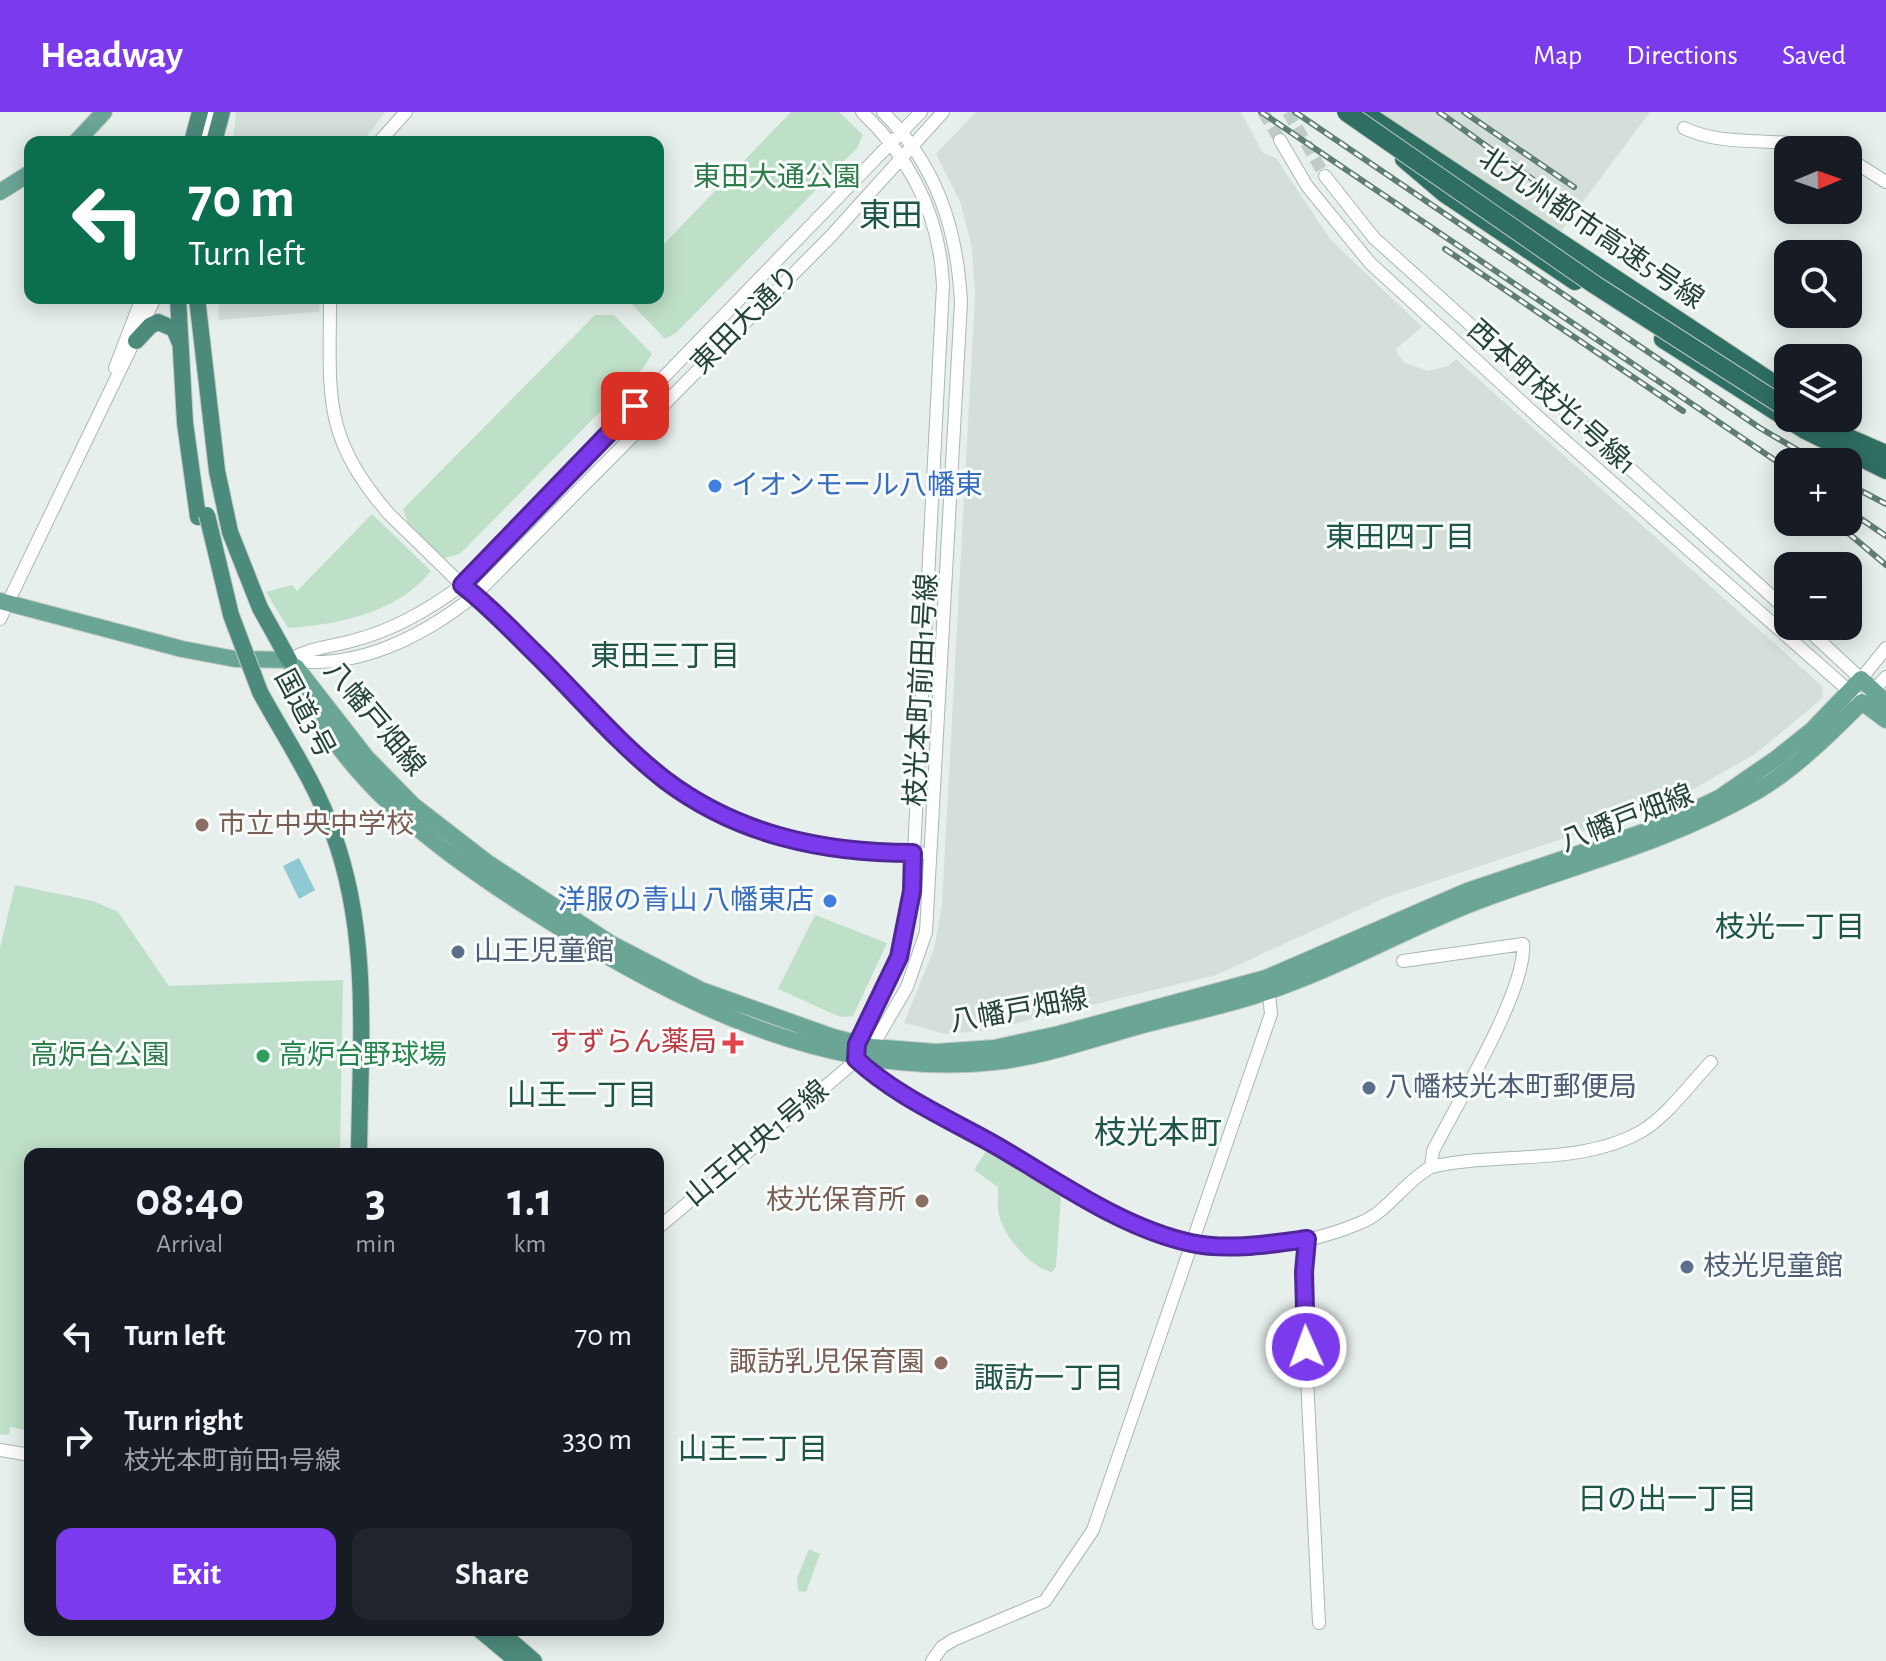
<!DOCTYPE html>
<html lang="en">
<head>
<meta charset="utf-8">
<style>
	body { margin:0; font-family:"Alegreya Sans","Noto Sans JP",sans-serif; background:#20242c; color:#f1f3f6; height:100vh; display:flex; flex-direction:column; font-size:30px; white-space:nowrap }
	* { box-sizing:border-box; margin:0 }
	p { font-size:26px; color:#9ea1a6 }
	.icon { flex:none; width:44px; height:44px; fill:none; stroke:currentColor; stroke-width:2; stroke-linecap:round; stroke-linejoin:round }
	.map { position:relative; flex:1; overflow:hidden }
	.sheet { position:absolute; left:24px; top:1036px; width:640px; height:488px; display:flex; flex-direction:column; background:#171b24; border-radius:16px; box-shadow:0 4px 20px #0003 }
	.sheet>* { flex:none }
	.hud { position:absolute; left:24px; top:24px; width:640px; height:168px; border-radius:16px; box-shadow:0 4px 20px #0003; background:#0b6e4f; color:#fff; overflow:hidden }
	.needle { width:52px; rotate:88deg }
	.tools { position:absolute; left:1774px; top:24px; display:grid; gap:16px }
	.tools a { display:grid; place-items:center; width:88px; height:88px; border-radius:16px; background:#171b24; box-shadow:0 4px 20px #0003; font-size:40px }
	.pin { position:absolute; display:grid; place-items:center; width:68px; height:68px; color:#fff; margin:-34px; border-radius:16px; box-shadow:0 4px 12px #0006 }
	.me { position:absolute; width:88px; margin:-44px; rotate:358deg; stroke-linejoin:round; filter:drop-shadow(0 0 6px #0008) }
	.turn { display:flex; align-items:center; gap:28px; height:168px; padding:0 32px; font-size:36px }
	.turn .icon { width:104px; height:104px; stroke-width:2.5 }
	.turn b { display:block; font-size:56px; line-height:68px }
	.eta { display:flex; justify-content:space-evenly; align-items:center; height:136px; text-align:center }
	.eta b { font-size:48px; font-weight:700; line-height:56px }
	.button { display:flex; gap:16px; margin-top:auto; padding:16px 32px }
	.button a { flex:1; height:92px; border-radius:16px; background:#7c3aed; color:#fff; font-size:32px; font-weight:700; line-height:92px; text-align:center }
	.button a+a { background:#20242c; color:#f1f3f6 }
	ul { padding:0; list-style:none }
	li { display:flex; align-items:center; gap:24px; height:104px; padding:0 32px }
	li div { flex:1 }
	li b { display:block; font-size:30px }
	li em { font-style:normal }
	header { display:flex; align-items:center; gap:48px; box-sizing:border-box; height:112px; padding:0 40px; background:#7c3aed; color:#fff }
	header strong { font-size:38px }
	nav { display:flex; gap:44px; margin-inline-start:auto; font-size:28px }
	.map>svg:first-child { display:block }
	.built { fill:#d4dfda }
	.green { fill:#bfe0c8 }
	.water { fill:#8ec9d4 }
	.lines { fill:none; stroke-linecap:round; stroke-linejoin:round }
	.tertiary-tunnel { stroke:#bfccc8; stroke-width:12; stroke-dasharray:12 6; stroke-linecap:butt }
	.tertiary-casing { stroke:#a8b8b2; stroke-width:14 }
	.primary-casing { stroke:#c2cac8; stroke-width:18 }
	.trunk-casing { stroke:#c2cac8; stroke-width:18 }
	.motorway-casing { stroke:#c2cac8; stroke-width:20 }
	.tertiary { stroke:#fff; stroke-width:12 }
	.primary { stroke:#6aa596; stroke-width:16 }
	.trunk { stroke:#4c8a7c; stroke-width:16 }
	.motorway { stroke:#2f6f62; stroke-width:18 }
	.rail-casing { stroke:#5f7d75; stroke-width:6 }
	.rail { stroke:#f7fbf9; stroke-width:3; stroke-dasharray:9; stroke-linecap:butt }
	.trunk-bridge-casing { stroke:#c2cac8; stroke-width:18; stroke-linecap:butt }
	.motorway-bridge-casing { stroke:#c2cac8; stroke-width:20; stroke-linecap:butt }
	.trunk-bridge { stroke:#4c8a7c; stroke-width:16 }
	.motorway-bridge { stroke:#2f6f62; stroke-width:18 }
	.route-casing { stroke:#51269a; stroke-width:20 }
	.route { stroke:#7c3aed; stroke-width:14 }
	.shop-dot { fill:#3f7fe0; stroke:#f7fbf9; stroke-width:3 }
	.education-dot { fill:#8d6e63; stroke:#f7fbf9; stroke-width:3 }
	.service-dot { fill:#5c6f8a; stroke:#f7fbf9; stroke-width:3 }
	.health-dot { fill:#e0444e; stroke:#f7fbf9; stroke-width:3 }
	.leisure-dot { fill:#2e9e5b; stroke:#f7fbf9; stroke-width:3 }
	.labels { text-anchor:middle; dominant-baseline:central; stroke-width:6; stroke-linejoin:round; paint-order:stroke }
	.park-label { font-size:28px; fill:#2d7a4b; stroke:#f7fbf9 }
	.street-label { font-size:28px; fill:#24423a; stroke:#f7fbf9 }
	.shop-label { font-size:28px; fill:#366cbe; stroke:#f7fbf9; text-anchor:start }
	.education-label { font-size:28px; fill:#785e54; stroke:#f7fbf9; text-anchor:end }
	.service-label { font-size:28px; fill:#4e5e75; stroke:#f7fbf9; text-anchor:start }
	.health-label { font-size:28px; fill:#be3a42; stroke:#f7fbf9; text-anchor:end }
	.leisure-label { font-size:28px; fill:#27864d; stroke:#f7fbf9; text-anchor:start }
	.neighbourhood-label { font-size:30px; fill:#1f5548; stroke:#f7fbf9 }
	.quarter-label { font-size:32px; fill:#1f5548; stroke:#f7fbf9 }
</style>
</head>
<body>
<header>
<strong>Headway</strong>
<nav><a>Map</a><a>Directions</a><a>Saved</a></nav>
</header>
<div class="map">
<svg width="1886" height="1549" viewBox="0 0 1886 1549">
	<rect width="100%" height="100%" fill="#e6efeb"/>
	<path class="built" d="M236,0h149l-22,30h-130z
		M976,0h265l22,41 13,5 54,81 92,88 -27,23 10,13 23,8 20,-5 8,-7 366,327 1,12 -68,56 -88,50 -280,93 -171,78 -228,55 -42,4 -42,-11 30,-74 8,-45 33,-609 -3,-47 -12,-47 -24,-47z
		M1361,0h289l-106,142z
		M220,186h100l-1,14 -101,8z"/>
	<path class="green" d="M791,0h48l24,23 -6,13 -180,184 -12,7 -39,-41h32v-48z
		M595,203h19l38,39 -8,13 -184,187 -16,4 -36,-34 -5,-15z
		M372,402l59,57c-32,41 -93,54 -143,57l-22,-36 26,-7 5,6z
		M15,773l78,16 25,11 51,74 174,-6 -3,174h-310v277l-20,-4 -1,8 -9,-1v-486z
		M815,803l72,28 -34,73 -13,1 -62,-28z
		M986,1039l75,45 -5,71 -4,5c-20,-3 -46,-34 -52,-53 -3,-10 -2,-22 -2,-32l-24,-17z
		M809,1437l11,5 -14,38 -8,-1 -1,-13z"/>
	<path class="water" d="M299,746l16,32 -16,9 -16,-33z"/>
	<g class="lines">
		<path class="tertiary-tunnel" d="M1263,0l17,28
			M1288,0l37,64"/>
		<defs>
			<path id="tertiary" d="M1684,16c43,21 97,7 143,22
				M1280,28l27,46 63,77 168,154 318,280
				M206,30l8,-30
				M379,30l27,-30
				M1848,46l38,24
				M1325,64l49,62 414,373
				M330,186c0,98 -9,137 59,216l234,228 67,55 32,18 56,23 62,12 81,3
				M115,256l27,-70
				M0,507l155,-321
				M1804,514l57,53 25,-31
				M289,548c67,11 135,-24 186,-65l356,-359 112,-124
				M289,548c22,-13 42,-13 66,-20 38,-10 75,-31 107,-55l459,-473
				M1869,583l17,-18
				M1403,849l120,-17c4,46 -67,161 -90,207l-2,16
				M856,940l43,-95 13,-66 31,-606c-3,-69 -32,-126 -81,-173
				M856,947l27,25c50,27 100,54 149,83 50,28 103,65 160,76 52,11 119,1 168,-20 29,-12 44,-41 71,-56 68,-16 149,0 211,-36 26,-16 48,-47 69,-69
				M658,1116l214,-181 35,-60 19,-55 35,-630c-4,-74 -24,-136 -78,-190
				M1307,1127l-2,98 14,286
				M0,1338l30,5
				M932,1549l10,-14 11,-7 92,-39 48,-71 178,-516 -3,-30"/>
			<path id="primary" d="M76,30l28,-30
				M0,80l30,-19
				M0,489l182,48 53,10 54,1
				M289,548c46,114 141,185 241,249 138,89 295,171 464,153 49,-5 101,-24 149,-37 49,-13 101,-23 148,-42 62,-23 120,-56 182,-80 97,-37 196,-60 286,-113 38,-23 71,-56 103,-88l24,18
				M296,555l70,90 47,48 75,58 122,80 91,47 132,47 39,10 64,5 58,-4 65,-14 207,-56 201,-87 191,-64 61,-29 58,-40 35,-28 49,-51 25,23"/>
			<path id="trunk" d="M192,30l8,-30
				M214,30l8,-30
				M178,186l7,125 13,94
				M197,186l20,173 13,61 30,76 29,52
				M136,229l14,-15 8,-4 16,7 6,14
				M260,580c25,46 56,91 73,141 38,103 27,213 26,321
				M480,1518l37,31
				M498,1518l36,31"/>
			<path id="motorway" d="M1363,0l425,281
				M1404,47l40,34 131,88
				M1663,227l142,91 81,40
				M1819,313l67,29"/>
		</defs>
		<use href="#tertiary" class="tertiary-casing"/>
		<use href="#primary" class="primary-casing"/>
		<use href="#trunk" class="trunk-casing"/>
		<use href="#motorway" class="motorway-casing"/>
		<use href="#tertiary" class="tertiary"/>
		<use href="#primary" class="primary"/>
		<use href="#trunk" class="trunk"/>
		<use href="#motorway" class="motorway"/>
		<defs>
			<path id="rail" d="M1261,0l527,357
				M1295,0l465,316 58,34
				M1439,0l121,87
				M1464,0l110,75
				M1445,137l238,162
				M1848,372l38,20
				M1848,398l38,26
				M1835,410l51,43"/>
		</defs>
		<use href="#rail" class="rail-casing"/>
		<use href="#rail" class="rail"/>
		<defs>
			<path id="trunk-bridge" d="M207,403l24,100 29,77"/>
			<path id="motorway-bridge" d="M1346,0l249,173 193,124"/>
		</defs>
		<use href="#trunk-bridge" class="trunk-bridge-casing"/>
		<use href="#motorway-bridge" class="motorway-bridge-casing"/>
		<use href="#trunk-bridge" class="trunk-bridge"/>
		<use href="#motorway-bridge" class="motorway-bridge"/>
	</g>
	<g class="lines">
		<defs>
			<path id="route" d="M635,294l-173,179c29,22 54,50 80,75 40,40 78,85 123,120 73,55 158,73 248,73l-1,38 -13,66 -42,87 -1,15c40,37 91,59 139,86 61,35 126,83 196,98 37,8 79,1 116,-4l-3,33 2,75"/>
		</defs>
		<use href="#route" class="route-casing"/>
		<use href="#route" class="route"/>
	</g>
	<g class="shop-dot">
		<circle cx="715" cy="374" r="8"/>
		<circle cx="830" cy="789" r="8"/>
	</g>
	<g class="education-dot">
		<circle cx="202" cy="713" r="8"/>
		<circle cx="922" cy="1089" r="8"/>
		<circle cx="941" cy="1251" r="8"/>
	</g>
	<g class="service-dot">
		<circle cx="458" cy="840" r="8"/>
		<circle cx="1369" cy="976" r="8"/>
		<circle cx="1687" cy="1155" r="8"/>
	</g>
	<path class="health-dot" d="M729 919h8v8h8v8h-8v8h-8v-8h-8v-8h8z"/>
	<circle class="leisure-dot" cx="263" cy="944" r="8"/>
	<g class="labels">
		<g class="park-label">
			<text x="777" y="66">東田大通公園</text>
			<text x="100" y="944">高炉台公園</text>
		</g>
		<g class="street-label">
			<text transform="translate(1591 117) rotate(34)">北九州都市高速5号線</text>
			<text transform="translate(746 208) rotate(-45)">東田大通り</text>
			<text transform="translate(1551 286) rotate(42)">西本町枝光1号線1</text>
			<text transform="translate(922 578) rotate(-87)">枝光本町前田1号線</text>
			<text transform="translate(304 602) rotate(62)">国道3号</text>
			<text transform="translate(374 607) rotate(50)">八幡戸畑線</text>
			<text transform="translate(1627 707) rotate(-21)">八幡戸畑線</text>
			<text transform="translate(1019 899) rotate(-10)">八幡戸畑線</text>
			<text transform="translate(757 1032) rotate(-40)">山王中央1号線</text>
		</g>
		<g class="shop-label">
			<text x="731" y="374">イオンモール八幡東</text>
			<text x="814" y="789" text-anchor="end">洋服の青山 八幡東店</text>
		</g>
		<g class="education-label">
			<text x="218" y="713" text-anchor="start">市立中央中学校</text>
			<text x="906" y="1089">枝光保育所</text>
			<text x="925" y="1251">諏訪乳児保育園</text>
		</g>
		<g class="service-label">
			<text x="474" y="840">山王児童館</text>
			<text x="1385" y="976">八幡枝光本町郵便局</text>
			<text x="1703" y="1155">枝光児童館</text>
		</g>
		<g class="health-label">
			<text x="717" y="931">すずらん薬局</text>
		</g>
		<g class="leisure-label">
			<text x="279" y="944">高炉台野球場</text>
		</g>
		<g class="neighbourhood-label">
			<text x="1400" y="426">東田四丁目</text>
			<text x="665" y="545">東田三丁目</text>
			<text x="1790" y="816">枝光一丁目</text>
			<text x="582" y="984">山王一丁目</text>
			<text x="1049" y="1267">諏訪一丁目</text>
			<text x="753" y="1338">山王二丁目</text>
			<text x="1667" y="1388">日の出一丁目</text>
		</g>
		<g class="quarter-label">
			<text x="891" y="104">東田</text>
			<text x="1158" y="1021">枝光本町</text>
		</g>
	</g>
</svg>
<div class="tools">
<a><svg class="needle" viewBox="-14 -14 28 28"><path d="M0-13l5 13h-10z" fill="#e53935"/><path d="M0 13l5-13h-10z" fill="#9ea1a6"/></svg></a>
<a><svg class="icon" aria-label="search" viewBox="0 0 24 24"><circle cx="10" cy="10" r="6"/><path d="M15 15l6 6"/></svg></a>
<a><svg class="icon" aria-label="layers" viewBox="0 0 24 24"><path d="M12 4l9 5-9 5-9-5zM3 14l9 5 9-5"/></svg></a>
<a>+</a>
<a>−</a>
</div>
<div class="pin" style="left:635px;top:294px;background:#d93025"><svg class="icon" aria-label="arrive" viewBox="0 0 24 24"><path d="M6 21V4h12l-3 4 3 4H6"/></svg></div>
<svg class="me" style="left:1306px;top:1235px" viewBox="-20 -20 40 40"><circle r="17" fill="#7c3aed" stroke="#fff" stroke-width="3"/><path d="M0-11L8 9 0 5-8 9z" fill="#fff"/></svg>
<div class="hud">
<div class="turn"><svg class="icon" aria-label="left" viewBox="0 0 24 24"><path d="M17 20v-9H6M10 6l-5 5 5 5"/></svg><div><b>70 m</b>Turn left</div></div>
</div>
<section class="sheet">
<div class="eta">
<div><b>08:40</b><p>Arrival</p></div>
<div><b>3</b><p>min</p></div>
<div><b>1.1</b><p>km</p></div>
</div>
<ul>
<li><svg class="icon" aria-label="left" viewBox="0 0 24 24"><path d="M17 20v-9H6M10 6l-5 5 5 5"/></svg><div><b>Turn left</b></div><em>70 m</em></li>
<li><svg class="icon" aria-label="right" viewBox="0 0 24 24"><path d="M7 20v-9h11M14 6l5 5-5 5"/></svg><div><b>Turn right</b><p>枝光本町前田1号線</p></div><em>330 m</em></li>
</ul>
<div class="button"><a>Exit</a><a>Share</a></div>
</section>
</div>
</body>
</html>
